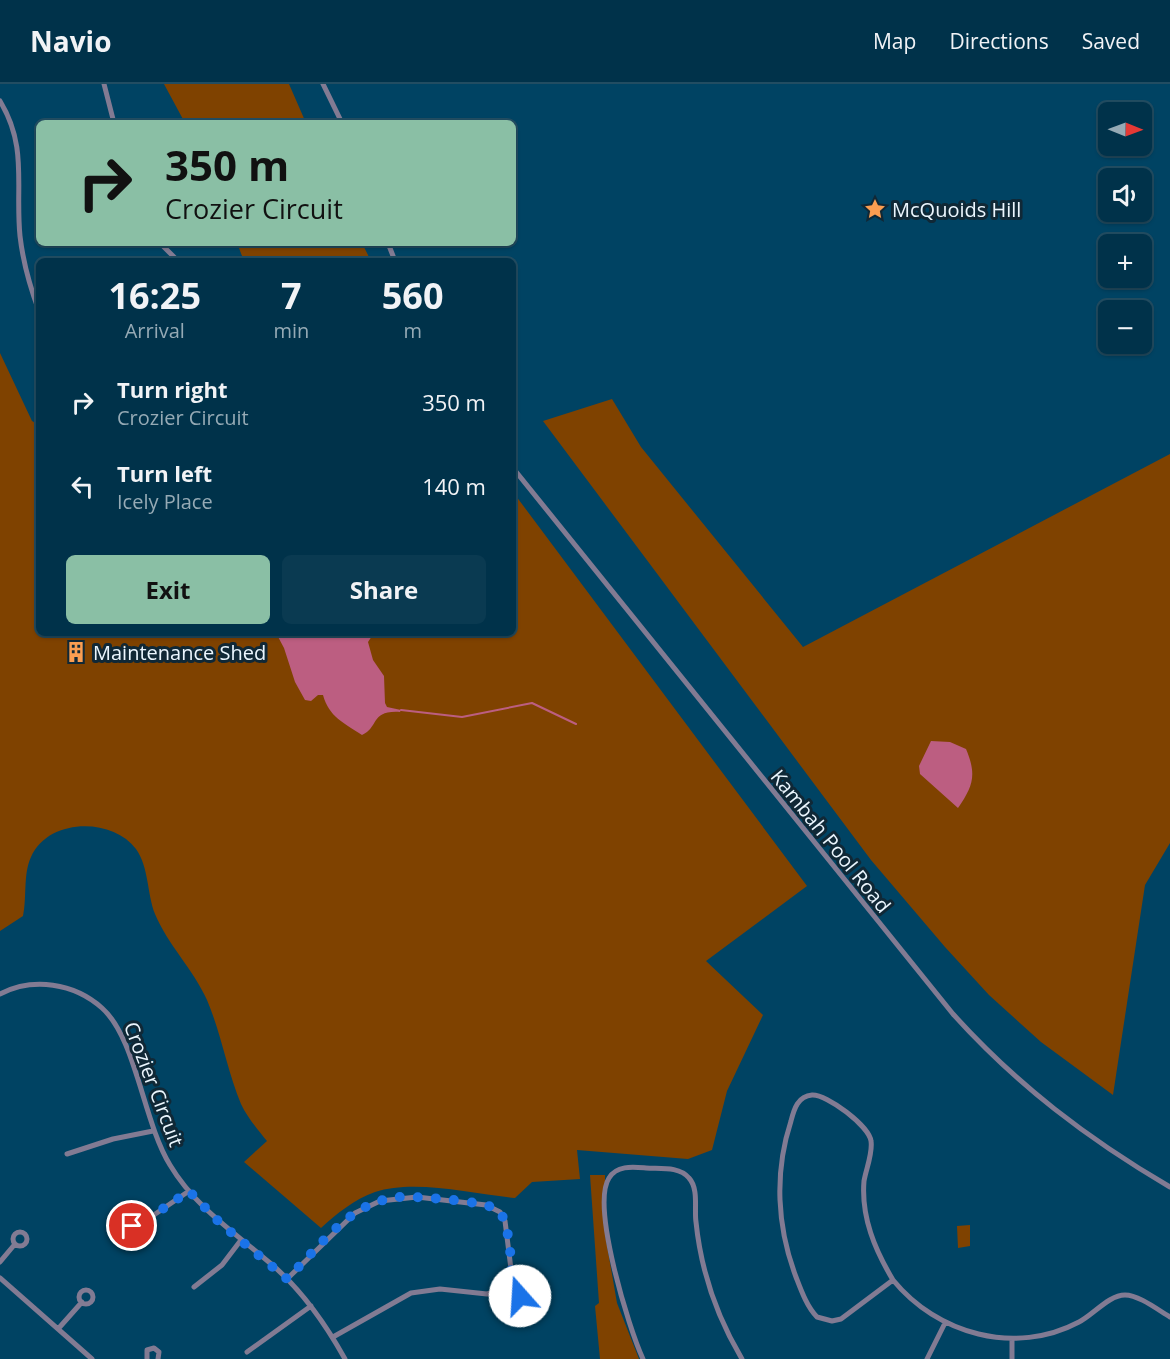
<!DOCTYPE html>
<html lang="en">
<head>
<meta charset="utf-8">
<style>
	body { margin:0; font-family:"Open Sans",sans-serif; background:#0a3a51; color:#f1f3f6; height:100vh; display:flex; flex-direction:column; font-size:22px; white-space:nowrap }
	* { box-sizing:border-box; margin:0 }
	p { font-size:20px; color:#95aab5 }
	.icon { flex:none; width:33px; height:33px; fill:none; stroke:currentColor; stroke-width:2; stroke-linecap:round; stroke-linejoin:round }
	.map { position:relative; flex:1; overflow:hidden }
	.side { position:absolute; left:36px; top:174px; width:480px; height:378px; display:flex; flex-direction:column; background:#00324a; border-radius:9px; box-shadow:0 2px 4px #0004,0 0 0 2px #224d62 }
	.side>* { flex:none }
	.banner { position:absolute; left:36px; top:36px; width:480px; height:126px; border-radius:9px; box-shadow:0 2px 4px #0004,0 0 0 2px #224d62; background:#8abfa5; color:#111; overflow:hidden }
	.needle { width:39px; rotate:91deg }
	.controls { position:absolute; left:1098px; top:18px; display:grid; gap:12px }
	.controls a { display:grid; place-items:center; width:54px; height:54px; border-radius:9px; background:#00324a; box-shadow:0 2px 4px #0004,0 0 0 2px #224d62; font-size:30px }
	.pin { position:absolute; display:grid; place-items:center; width:51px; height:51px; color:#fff; margin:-26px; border:3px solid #fff; border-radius:50%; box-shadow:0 2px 6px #0007 }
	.me { position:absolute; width:66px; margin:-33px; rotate:341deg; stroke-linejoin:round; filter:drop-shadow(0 0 4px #0008) }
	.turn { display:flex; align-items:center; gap:21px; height:126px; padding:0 30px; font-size:27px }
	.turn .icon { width:78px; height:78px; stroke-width:2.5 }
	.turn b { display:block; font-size:42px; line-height:51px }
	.eta { display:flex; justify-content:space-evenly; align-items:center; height:102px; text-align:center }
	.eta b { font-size:36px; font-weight:700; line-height:42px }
	.cta { display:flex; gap:12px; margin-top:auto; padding:12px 30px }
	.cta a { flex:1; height:69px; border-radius:9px; background:#8abfa5; color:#111; font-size:24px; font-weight:700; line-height:69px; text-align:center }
	.cta a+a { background:#0a3a51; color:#f1f3f6 }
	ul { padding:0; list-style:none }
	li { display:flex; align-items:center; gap:18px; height:84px; padding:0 30px }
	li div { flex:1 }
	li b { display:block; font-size:22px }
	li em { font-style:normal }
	header { display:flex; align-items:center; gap:36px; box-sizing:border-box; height:84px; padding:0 30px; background:#00324a; border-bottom:2px solid #224d62 }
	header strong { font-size:28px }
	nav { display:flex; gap:33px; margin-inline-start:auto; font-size:21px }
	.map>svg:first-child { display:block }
	.green { fill:#7f4200 }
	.water { fill:#bc5e81 }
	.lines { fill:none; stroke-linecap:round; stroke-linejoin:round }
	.stream { stroke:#bc5e81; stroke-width:2 }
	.street { stroke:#827b93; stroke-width:5 }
	.route { stroke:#1a73e8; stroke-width:10; stroke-dasharray:0 18 }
	.labels { text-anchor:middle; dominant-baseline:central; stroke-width:6; stroke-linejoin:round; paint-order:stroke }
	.poi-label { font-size:20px; fill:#ebf6fe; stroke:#102836; text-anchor:start }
	.street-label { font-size:20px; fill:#ebf6fe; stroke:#102836 }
</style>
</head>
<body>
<header>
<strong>Navio</strong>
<nav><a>Map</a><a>Directions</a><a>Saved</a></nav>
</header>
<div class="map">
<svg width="1170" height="1275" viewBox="0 0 1170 1275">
	<rect width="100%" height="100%" fill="#004363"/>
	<path class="green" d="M164,0h125l17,39h-121z
		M237,159h125l9,18h-127z
		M0,269l32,68 7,4v208h474v-141l294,394 -101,75 57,54 -36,76 -15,59 -24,9 -111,-9 3,29 -48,3 -17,16c-41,-4 -100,-19 -140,-6 -20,7 -39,22 -54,36l-77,-66 23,-21c-9,-11 -20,-24 -26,-37 -14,-34 -20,-71 -34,-104 -14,-31 -39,-55 -52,-86 -8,-20 -6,-47 -19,-65 -24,-32 -88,-31 -105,8 -8,17 -4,41 -8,59l-23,15z
		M612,315l29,48 162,200 367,-193v389l-25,42 -32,210 -72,-53 -52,-47 -44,-48 -74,-87 -328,-439z
		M590,1091h15v59l12,69 22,56h-39l-5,-53 4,-3z
		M970,1141v21l-12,2 -1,-22z"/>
	<path class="water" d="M276,549h98l-6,9 5,18 11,16 1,27 2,4 14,3 -1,2c-30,-2 -21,16 -38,23 -18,-12 -33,-18 -39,-40h-5l-7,6 -6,-1 -10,-18 -11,-34z
		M931,657l19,1 16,7c11,26 7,37 -8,59l-38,-34 -1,-8z"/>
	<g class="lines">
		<path class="stream" d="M401,626l61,7 70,-14 44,21"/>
		<path class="street" d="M104,0l10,39
			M323,0l19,39
			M0,17c28,46 15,85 20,135 3,26 10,51 19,75
			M160,159l18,18
			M388,159l7,18
			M513,384l440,546c64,71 135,125 217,173
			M0,910c33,-17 74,-11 102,14 34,30 41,113 68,157 25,42 64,67 100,98 31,26 55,60 75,96
			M67,1070l46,-15 40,-8
			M120,1147l25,-10 44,-30
			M13 1155a7 7 0 1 1 14 0a7 7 0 1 1-14 0Z
			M0,1178l15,-18
			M0,1194l92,81
			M287,1195l68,-66 25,-12 37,-4 69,8 14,7 5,9 6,48 -2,12 -5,8 -17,5 -47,-5 -29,4 -78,44
			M893,1196c-18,-30 -32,-63 -29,-99 2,-12 9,-28 7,-40 -2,-15 -44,-47 -59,-46 -14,1 -18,14 -21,26 -17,52 -14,106 5,156 5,13 11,30 21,40l15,4 9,-2 52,-39c44,54 122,76 186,42 14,-7 30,-27 46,-27 14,0 33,15 45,22
			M194,1203l28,-22 19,-25
			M79 1213a7 7 0 1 1 14 0a7 7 0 1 1-14 0Z
			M498,1208l12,10 8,-2 2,-7 -11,-12
			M58,1245l24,-27
			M1012,1255v20
			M247,1268l64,-46
			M147,1275v-9l7,-2 5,4 -1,7
			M643,1275c-14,-30 -52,-153 -34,-181 8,-13 24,-11 37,-10 14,1 33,-2 43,10 10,11 5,31 7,44 5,49 21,95 46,137
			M927,1275l18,-36"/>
	</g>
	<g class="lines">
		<path class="route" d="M132,1142l13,-5 44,-30 31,32 67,56c23,-23 53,-61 81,-73 10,-5 21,-8 31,-9 16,-1 88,4 99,13 11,9 15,57 12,71l8,8 2,7"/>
	</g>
	<defs>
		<symbol id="sight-bare" viewBox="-9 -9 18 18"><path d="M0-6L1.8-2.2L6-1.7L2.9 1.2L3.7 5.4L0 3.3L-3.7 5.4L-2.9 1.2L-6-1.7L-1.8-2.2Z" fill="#fb9e51" stroke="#102836" stroke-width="2.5" paint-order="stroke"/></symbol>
		<symbol id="building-bare" viewBox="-9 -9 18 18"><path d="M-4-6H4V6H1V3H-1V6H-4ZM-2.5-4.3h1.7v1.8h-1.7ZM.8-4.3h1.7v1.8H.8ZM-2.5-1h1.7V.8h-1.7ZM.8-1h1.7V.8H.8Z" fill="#fb9e51" stroke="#102836" stroke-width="2.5" paint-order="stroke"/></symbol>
	</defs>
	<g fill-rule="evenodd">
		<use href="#sight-bare" x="860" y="110" width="30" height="30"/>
		<use href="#building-bare" x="61" y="553" width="30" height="30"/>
	</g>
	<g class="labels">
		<g class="poi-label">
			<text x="892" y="125">McQuoids Hill</text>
			<text x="93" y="568">Maintenance Shed</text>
		</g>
		<g class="street-label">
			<text transform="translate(831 757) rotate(51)">Kambah Pool Road</text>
			<text transform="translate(154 1000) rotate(69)">Crozier Circuit</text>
		</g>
	</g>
</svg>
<div class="controls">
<a><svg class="needle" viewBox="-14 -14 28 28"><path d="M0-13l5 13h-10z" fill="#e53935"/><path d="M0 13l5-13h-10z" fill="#95aab5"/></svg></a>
<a><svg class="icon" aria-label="sound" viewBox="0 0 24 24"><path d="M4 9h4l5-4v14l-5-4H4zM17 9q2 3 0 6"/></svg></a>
<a>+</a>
<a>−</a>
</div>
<div class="pin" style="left:132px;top:1142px;background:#d93025"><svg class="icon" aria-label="arrive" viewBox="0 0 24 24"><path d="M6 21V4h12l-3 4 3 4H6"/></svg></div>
<svg class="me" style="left:520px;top:1212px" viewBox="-20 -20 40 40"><circle r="19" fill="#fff"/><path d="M0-13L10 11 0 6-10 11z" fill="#1a73e8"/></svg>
<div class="banner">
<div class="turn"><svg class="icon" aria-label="right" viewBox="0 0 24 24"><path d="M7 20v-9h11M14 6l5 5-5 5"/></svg><div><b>350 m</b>Crozier Circuit</div></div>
</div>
<section class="side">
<div class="eta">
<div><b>16:25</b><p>Arrival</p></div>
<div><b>7</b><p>min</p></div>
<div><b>560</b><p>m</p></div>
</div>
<ul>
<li><svg class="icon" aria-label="right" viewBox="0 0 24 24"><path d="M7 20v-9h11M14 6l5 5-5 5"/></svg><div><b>Turn right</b><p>Crozier Circuit</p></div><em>350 m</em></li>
<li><svg class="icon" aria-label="left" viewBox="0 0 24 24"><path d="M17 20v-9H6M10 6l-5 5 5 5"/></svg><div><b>Turn left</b><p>Icely Place</p></div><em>140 m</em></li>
</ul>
<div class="cta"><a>Exit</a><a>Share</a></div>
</section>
</div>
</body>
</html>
